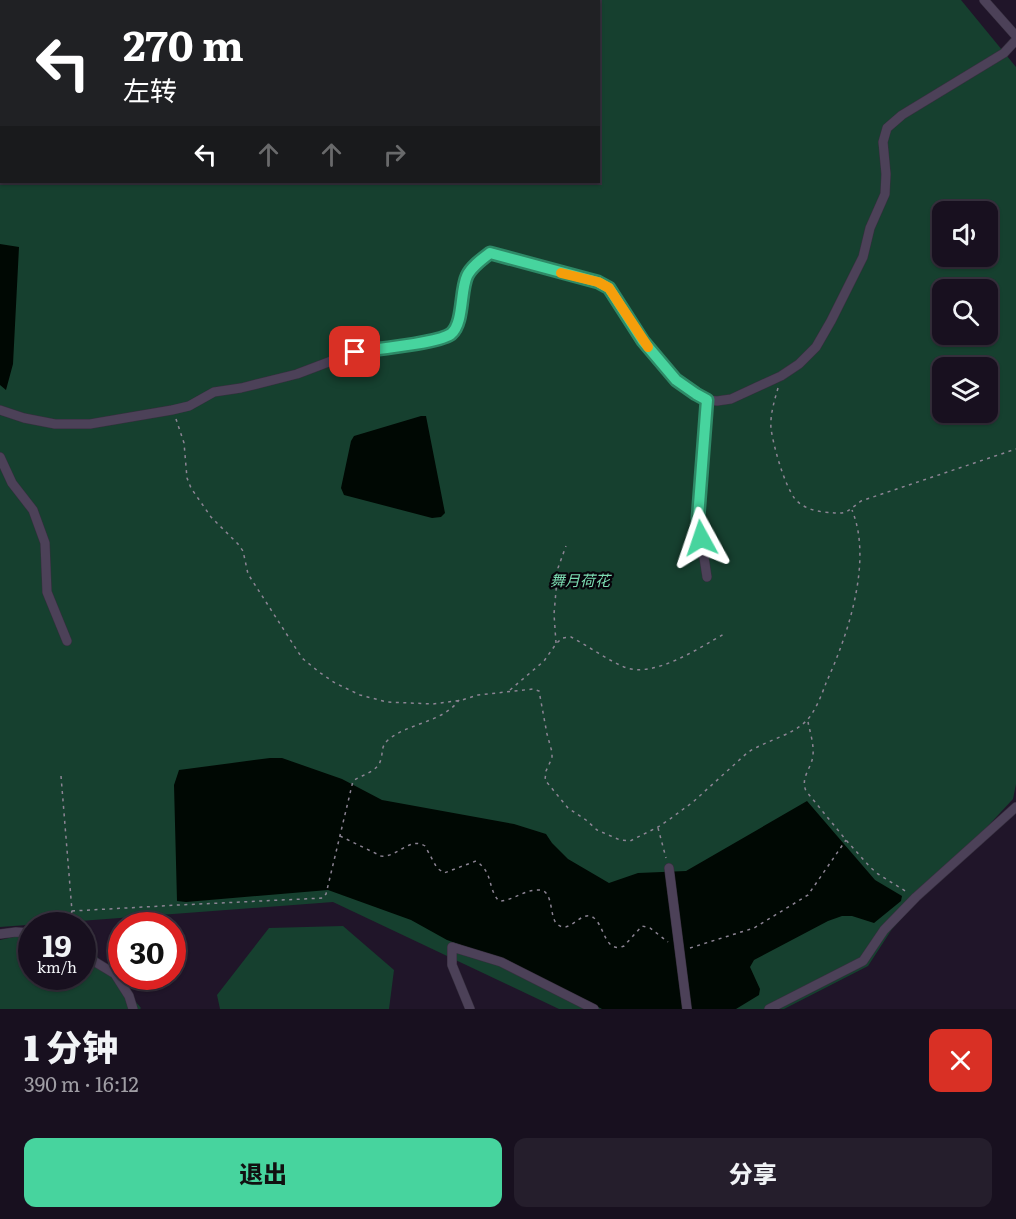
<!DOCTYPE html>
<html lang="zh">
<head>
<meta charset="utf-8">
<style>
	body { margin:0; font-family:Literata,"Noto Sans SC",serif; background:#251e2c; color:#f1f3f6; height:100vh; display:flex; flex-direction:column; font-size:22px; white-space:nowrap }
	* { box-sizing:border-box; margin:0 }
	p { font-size:20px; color:#9f9da4 }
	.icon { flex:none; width:33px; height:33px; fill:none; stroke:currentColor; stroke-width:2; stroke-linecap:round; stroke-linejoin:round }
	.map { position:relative; height:1009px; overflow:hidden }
	.sheet { display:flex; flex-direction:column; background:#18101f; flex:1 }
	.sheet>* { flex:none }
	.hud { position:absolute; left:0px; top:0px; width:600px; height:183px; box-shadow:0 2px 4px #0004,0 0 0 2px #36303d; background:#202124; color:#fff; overflow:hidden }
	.fabs { position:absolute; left:932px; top:201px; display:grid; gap:12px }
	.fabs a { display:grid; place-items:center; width:66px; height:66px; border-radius:12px; background:#18101f; box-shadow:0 2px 4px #0004,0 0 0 2px #36303d; font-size:30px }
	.speed { position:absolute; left:18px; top:912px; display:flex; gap:12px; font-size:30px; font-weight:700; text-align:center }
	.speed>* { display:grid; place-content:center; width:78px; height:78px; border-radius:50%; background:#18101f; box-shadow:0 2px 4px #0004,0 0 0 2px #36303d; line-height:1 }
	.speed small { font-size:15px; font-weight:400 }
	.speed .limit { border:9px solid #d22; background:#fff; color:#111 }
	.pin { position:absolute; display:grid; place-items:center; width:51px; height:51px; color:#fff; margin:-26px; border-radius:12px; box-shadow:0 3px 9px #0006 }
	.me { position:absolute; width:66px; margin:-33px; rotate:355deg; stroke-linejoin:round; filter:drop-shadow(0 0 4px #0008) }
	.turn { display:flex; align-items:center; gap:21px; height:126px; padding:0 24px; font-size:27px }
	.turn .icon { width:78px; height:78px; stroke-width:2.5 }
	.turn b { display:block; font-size:42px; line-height:51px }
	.lanes { display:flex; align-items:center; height:57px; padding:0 24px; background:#0003; justify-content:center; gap:30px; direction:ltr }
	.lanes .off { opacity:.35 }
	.round { display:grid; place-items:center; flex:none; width:63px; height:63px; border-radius:12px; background:#251e2c }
	.headline { display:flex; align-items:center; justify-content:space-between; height:102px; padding:0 24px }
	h1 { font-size:36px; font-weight:800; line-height:45px }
	.action { display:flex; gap:12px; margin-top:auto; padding:12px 24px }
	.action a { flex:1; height:69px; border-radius:12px; background:#47d49e; color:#111; font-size:24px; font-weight:800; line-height:69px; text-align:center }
	.action a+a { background:#251e2c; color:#f1f3f6 }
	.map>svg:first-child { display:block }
	.green { fill:#16402f; fill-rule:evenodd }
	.water { fill:#000803 }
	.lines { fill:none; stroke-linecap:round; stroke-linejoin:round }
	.minor-casing { stroke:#362f3e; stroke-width:10 }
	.path { stroke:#8c8494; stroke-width:1.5; stroke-dasharray:3 4.5; stroke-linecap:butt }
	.minor { stroke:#4c4158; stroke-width:9 }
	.route-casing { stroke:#2e8a67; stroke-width:15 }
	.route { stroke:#47d49e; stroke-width:10 }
	.slow { stroke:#f59e0b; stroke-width:10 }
	.labels { text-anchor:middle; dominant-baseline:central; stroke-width:4.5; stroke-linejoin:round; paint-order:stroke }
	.park-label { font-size:15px; font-style:italic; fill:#7cdbb1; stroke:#07040b }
</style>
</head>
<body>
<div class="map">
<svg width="1016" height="1009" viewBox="0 0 1016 1009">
	<rect width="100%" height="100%" fill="#201529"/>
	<path class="green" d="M0,0h961l55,67v717l-3,15 -121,130 -24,37 -84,43h-225l-226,-107 -333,25zM2,2h596v180h-596zM942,212h45v44h-45zM942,290h45v44h-45zM942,368h45v44h-45z
		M343,926l51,44 -5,39h-169l-3,-14 52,-67z
		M27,934l4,1 1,41h50l1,-30 6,1 52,61 -1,1h-140v-69z"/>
	<path class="water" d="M0,244l19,3 -6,117 -7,26 -6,-5z
		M421,416h5l19,97 -4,4 -9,1 -88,-23 -3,-7 10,-47 3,-5z
		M270,758h12l60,21 40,21 132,24 32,10 6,9 16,16 41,24 29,-10 48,-2 121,-70 68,79 27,16 -1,5 -27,22 -22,-7h-10l-14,5 -74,39 -4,7 10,22 -1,6 -23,14h-134l-90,-46 -65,-23 -36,-20 -83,-30 -142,12 -9,-1 -3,-116 5,-15z"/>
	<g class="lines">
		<defs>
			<path id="minor" d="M984,0l32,36
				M707,400l-9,118 9,59
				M0,410l24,8 31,6h35l82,-14 17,-4 25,-14 27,-4 56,-14 58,-22 79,-11 16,-6 7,-8 10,-52 9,-11 14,-11 108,29 11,6 34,53 33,39 31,20 10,1 14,-2 50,-23 18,-12 17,-17 15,-26 32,-64 7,-29 15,-34 1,-20 -3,-32 4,-14 15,-13 102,-62 12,-13
				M0,457l12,26 21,27 12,33 2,49 20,49
				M669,868l18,141
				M0,934l16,-2 16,1
				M82,954l33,20 14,22 4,13
				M470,1009l-18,-44v-18l49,15 93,47
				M769,1009l94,-48 21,-31 32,-33 100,-90"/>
		</defs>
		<use href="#minor" class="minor-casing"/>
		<path class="path" d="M778,388c-4,14 -8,27 -7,41 3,19 13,55 24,70 7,8 18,12 29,13 22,2 19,3 37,-11l155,-52
			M176,419l8,24 3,35 4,10 20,29 27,27 5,7 5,23 54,84 17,14 16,11 25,12 27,7 46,2 29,-4 16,-5 55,-6 6,2 8,43 5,18v6l-6,13 -1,9 23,28 18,12 11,10 23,10 10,1 28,-14 12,-8 23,-17 54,-49c17,-12 47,-18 60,-33 8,-8 15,-26 19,-37 22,-48 47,-122 26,-173
			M556,643l-2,-29 4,-46 8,-22
			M510,690l34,-29 12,-17 6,-6 9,-1c17,9 35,22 53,30 29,12 75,-19 100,-33
			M808,722c2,10 6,22 5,33 -1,13 -13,22 -7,36l40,49 24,27 8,7 29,18
			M61,776l11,135 -4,15
			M658,828l8,30
			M340,836l41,20c16,2 29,-20 44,-10l12,22 7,5 32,-12c18,12 11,27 23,40 14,0 26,-12 40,-11 15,0 10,27 18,34 13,12 24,-16 37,-6 11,9 11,36 30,28l18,-20 8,2 18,14
			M72,911l107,-6 144,-7 3,-4 27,-113c10,-7 25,-9 28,-22 2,-7 0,-12 6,-18 19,-18 56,-18 72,-41
			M690,948l64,-20 54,-33 38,-55"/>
		<use href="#minor" class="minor"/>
	</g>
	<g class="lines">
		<defs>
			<path id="route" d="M355,352c20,-3 81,-8 96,-18 13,-11 9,-43 16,-58 4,-9 15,-17 23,-23l108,29 11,6 34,53 33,39 20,14 11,6 -9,118 3,20"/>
		</defs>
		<use href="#route" class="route-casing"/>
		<use href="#route" class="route"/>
		<path class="slow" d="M561,273l37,9 11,6 39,59"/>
	</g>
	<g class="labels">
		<g class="park-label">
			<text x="580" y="579">舞月荷花</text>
		</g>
	</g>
</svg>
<div class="fabs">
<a><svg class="icon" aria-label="sound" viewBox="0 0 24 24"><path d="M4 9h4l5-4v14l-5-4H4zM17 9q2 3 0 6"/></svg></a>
<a><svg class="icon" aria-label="search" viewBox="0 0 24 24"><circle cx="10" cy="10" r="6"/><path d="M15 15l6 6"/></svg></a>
<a><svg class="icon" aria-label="layers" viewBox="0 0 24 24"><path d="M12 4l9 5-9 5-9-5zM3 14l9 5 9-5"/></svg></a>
</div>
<div class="speed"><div>19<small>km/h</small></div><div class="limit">30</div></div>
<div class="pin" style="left:355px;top:352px;background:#d93025"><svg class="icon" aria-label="arrive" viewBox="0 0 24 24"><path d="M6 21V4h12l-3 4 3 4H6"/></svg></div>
<svg class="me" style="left:701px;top:538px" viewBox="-20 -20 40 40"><path d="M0-17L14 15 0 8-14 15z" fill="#47d49e" stroke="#fff" stroke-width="4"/></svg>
<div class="hud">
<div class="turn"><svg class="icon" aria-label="left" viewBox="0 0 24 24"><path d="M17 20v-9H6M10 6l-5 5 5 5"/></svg><div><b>270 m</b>左转</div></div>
<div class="lanes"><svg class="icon" aria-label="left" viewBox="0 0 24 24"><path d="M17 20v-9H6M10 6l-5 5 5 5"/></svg><svg class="icon off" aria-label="ahead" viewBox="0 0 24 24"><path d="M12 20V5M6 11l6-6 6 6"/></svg><svg class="icon off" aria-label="ahead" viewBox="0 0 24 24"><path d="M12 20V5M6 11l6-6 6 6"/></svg><svg class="icon off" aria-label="right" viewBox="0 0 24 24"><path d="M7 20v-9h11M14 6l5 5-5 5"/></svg></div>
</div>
</div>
<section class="sheet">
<div class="headline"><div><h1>1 分钟</h1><p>390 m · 16:12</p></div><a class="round" style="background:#d93025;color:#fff"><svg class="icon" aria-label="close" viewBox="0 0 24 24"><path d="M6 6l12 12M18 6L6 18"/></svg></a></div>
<div class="action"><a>退出</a><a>分享</a></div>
</section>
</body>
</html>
